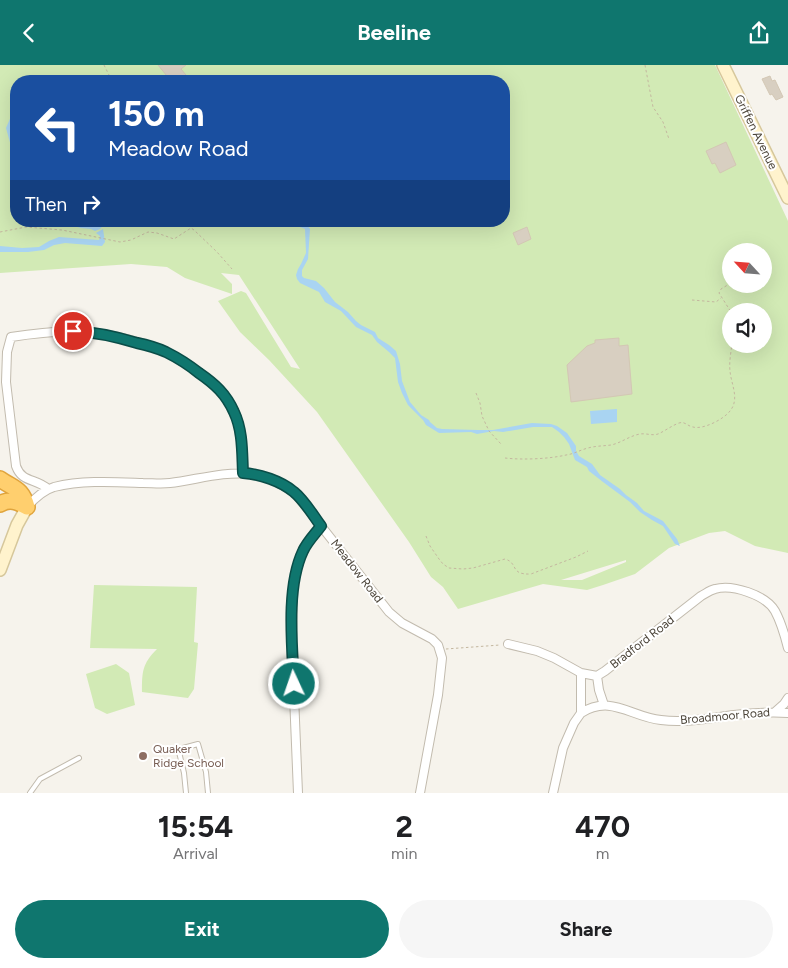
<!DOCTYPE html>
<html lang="en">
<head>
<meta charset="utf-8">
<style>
	body { margin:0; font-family:Figtree,sans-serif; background:#f6f6f6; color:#202124; height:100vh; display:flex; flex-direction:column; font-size:19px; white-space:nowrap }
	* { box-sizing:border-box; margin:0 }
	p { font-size:16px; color:#757577 }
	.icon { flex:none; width:28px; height:28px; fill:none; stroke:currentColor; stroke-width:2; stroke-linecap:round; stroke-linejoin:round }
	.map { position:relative; height:728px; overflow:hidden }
	.side { display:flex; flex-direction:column; background:#fff; flex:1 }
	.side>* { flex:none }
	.hud { position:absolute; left:10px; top:10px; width:500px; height:152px; border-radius:20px; box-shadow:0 5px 20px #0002; background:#1a4fa0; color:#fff; overflow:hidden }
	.needle { width:32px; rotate:296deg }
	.controls { position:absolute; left:722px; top:178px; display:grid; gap:10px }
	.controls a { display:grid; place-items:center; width:50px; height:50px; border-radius:50%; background:#fff; box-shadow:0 5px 20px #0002; font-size:25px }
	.pin { position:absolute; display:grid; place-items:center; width:42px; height:42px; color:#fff; margin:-21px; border:2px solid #fff; border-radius:50%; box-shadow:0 1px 5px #0007 }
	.me { position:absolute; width:55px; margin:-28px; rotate:357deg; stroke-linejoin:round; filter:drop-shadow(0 0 4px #0008) }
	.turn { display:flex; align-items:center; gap:18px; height:105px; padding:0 15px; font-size:22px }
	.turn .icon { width:65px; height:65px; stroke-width:2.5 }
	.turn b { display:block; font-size:35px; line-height:42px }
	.then { display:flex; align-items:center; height:48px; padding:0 15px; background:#0003; gap:10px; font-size:19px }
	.eta { display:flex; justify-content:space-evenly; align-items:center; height:85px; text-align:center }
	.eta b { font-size:30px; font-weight:700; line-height:35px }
	.primary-button { display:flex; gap:10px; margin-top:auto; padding:10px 15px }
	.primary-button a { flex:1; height:58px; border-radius:30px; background:#0f766e; color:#fff; font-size:20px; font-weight:700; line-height:58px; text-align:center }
	.primary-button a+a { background:#f6f6f6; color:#202124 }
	header { display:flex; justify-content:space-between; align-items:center; height:65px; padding:0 15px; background:#0f766e; color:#fff; font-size:22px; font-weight:700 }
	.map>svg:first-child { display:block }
	.green { fill:#d2eab5; fill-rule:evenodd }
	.water { fill:#a9d4f2 }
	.building { fill:#d8cfc1; stroke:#d3c7b4 }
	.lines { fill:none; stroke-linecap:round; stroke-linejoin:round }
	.lane-casing { stroke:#c2bbae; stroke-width:6 }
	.street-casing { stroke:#c2bbae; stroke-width:10 }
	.secondary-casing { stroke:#d6c79b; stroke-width:14 }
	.highway-casing { stroke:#e0a43c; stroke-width:18 }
	.path { stroke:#c4b79f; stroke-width:1; stroke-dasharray:2.5 2.5; stroke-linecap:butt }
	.lane { stroke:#fff; stroke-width:4 }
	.street { stroke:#fff; stroke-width:8 }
	.secondary { stroke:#fff3cd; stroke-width:11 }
	.highway { stroke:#ffcf6e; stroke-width:15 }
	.route-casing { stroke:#0a4d48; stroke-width:12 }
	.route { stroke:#0f766e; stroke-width:9 }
	.education-dot { fill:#8d6e63; stroke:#fff; stroke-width:2 }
	.labels { text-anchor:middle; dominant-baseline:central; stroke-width:4; stroke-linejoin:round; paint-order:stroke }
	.street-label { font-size:12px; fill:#4b4439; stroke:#fff }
	.education-label { font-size:12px; fill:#785e54; stroke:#fff; text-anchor:start }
</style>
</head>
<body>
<header><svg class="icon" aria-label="back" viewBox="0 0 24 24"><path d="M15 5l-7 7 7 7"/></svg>Beeline<svg class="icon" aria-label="share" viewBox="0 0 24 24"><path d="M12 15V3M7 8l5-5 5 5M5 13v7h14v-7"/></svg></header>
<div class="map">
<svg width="788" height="728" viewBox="0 0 788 728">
	<rect width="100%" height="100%" fill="#f6f3ec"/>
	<path class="green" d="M0,0h715l73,156v332l-33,-7 -30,-15 -16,2 -40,15 -34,26 -32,11 -16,5 -44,-6 -85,25 -15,-22 -12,-10 -22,-35 -92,-130 -48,-52 -29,-28 -22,-31 23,-10 5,2 45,74 9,2 -61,-94 -18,-2 11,11v10l-47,-16 -18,-11 -36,-3 -131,9zM16,16h488v140h-488zM731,186h33v33h-33zM731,246h33v33h-33zM626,495v2l-44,18h-21z
		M94,520l103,2 -3,55 4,1 -4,46 -6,9 -46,-6c0,-20 0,-28 15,-43l-67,-1z
		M116,599l13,9 6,32 -28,9 -12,-6 -9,-34z"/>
	<path class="water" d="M16,40v48l-5,-7 -5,-18z
		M57,156h50l-7,8 -5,2 -4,-2 -10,-1z
		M273,156h12l22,4 3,4 -2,30 -6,11v6l2,2 12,3 8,7 11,14 13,10 8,9 5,4 14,7 3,6 11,7 7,6 4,13 2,17 8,21 11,13 8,5 1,2 7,6 5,1 36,1h15l39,-7 19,1 6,2 10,7 9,13v5l3,5 13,8 8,11 20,14 6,6 11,8 7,8 19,10 14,18 3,7 -5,-2 -12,-18 -11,-6 -12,-8 -10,-10 -27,-20 -14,-11 -2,-4 -12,-7 -6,-16 -5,-7 -5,-5 -7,-5h-19l-30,5 -9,-1 -17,3 -6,-2 -32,1 -13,-8 -3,-5 -15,-15 -6,-12 -4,-11 -3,-24 -6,-6 -12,-10 -5,-7 -16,-8 -15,-16 -16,-9 -6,-10 -19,-9 -3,-4 -1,-4 2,-6 3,-5 5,-11 -1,-24c-9,-5 -22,-4 -32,-8z
		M103,164l2,13 -3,4 -37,-3 -11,2 -10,5 -16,2h-28v-6l22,2 17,-1 10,-6 10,-4 40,3 1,-4 -4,-3z
		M617,344v13l-26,2 -1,-13z"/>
	<path class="building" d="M158,0h28l-5,4 10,12h-20z
		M770,11l2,5 3,-1 8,17 -7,3 -4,-6 -2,1 -8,-16z
		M726,77l10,23 -16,8 -5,-10 -3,1 -6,-13z
		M527,162l4,12 -13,6 -5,-12z
		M619,273v8l9,-1 4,49 -61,8 -4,-37 20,-19 8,-3v-3z"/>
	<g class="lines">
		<defs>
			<path id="lane" d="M30,728l10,-14 39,-21
				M186,728l-2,-20 -5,-21 4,-4 15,-4 8,28 2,21"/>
			<path id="street" d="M48,424c-12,-11 -26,-6 -32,-23l-10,-84 1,-30 4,-15c24,-4 51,-7 76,-5 24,2 55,10 77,19 14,6 27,16 39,25 7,5 15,10 20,17 5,6 9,14 12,20 8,19 7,40 8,60
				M27,442c7,-8 17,-17 27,-20 29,-7 60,-5 89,-4 9,0 18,1 27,0 26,-3 53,-12 80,-9 16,1 32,10 45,19l94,119 13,11 30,16 6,6 4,13 -4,37 -18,98
				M508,579l29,7 17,7 27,15 16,3 8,-5 96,-75c4,-2 9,-6 14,-7 17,-5 51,6 60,22 6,11 10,25 13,37
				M597,611l2,14 5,15
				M775,647l9,-8 4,-6
				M581,648c30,-19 50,4 80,7 25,3 49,-2 73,-5 18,-2 36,-3 54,-2
				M298,728l-6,-146 1,-63 10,-35 18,-23
				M553,728l10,-45 11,-25 7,-10v-40"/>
			<path id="secondary" d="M723,0l65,133
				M0,505l17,-45 10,-18"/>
			<path id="highway" d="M0,414c14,10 22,9 27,28
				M0,439c10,-6 18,-2 27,3"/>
		</defs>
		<use href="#lane" class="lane-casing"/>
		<use href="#street" class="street-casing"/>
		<use href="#secondary" class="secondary-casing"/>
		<use href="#highway" class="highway-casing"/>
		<path class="path" d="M104,0l8,16
			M645,0l8,42 10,15 6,17
			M0,167l26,-5 36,3 58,12 11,-2
			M133,174l15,-7 9,1 17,6 17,-11 3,2 23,22 15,17
			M731,218l-10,6 -2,4 12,19
			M692,235l24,2 5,-4
			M476,328l4,10 2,13 7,15 12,13
			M505,393c17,2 44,1 61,-3 8,-1 14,-5 22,-7 7,-2 15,-2 23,-3 10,-2 18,-9 29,-11 6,-1 12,2 18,0 7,-3 13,-8 21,-11 6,-2 8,3 14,4 10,3 31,-8 37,-16 10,-12 1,-27 0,-40 -1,-9 1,-19 2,-27
			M426,471l4,10 9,13 4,5 6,4 14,1 10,-1 32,-9c14,4 4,16 26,15l45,-17 12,-6
			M446,584l54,-4"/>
		<use href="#lane" class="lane"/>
		<use href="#street" class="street"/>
		<use href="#secondary" class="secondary"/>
		<use href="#highway" class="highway"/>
	</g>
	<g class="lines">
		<defs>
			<path id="route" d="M73,266c23,1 41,5 64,12 10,2 20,5 29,9 12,6 23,13 33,21 16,11 27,21 35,39 9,19 8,41 9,61 17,1 38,8 51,19 10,8 19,23 27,34 -6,8 -14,16 -18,25 -17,36 -11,93 -9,133"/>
		</defs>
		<use href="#route" class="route-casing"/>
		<use href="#route" class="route"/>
	</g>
	<circle class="education-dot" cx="143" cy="691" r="5"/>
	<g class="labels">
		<g class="street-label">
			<text transform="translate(756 67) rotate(64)">Griffen Avenue</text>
			<text transform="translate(357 506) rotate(52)">Meadow Road</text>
			<text transform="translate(642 577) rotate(-38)">Bradford Road</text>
			<text transform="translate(725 651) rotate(-5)">Broadmoor Road</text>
		</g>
		<g class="education-label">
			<text x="153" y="684">Quaker<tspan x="153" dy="14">Ridge School</tspan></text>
		</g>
	</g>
</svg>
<div class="controls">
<a><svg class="needle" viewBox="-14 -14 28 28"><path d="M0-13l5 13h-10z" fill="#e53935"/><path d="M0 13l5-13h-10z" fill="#757577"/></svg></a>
<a><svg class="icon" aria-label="sound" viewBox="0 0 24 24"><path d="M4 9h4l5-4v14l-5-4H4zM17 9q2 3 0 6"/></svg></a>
</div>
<div class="pin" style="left:73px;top:266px;background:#d93025"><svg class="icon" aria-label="arrive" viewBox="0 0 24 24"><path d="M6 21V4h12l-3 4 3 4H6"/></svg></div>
<svg class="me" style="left:294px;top:619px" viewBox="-20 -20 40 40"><circle r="17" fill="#0f766e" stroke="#fff" stroke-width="3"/><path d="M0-11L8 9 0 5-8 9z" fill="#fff"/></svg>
<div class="hud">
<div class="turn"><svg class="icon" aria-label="left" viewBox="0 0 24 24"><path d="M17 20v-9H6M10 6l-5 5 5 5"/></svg><div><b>150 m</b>Meadow Road</div></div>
<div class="then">Then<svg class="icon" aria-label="right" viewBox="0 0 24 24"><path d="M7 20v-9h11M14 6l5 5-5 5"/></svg></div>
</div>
</div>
<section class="side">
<div class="eta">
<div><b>15:54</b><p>Arrival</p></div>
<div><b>2</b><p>min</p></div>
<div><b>470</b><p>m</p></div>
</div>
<div class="primary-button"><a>Exit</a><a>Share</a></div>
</section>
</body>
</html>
